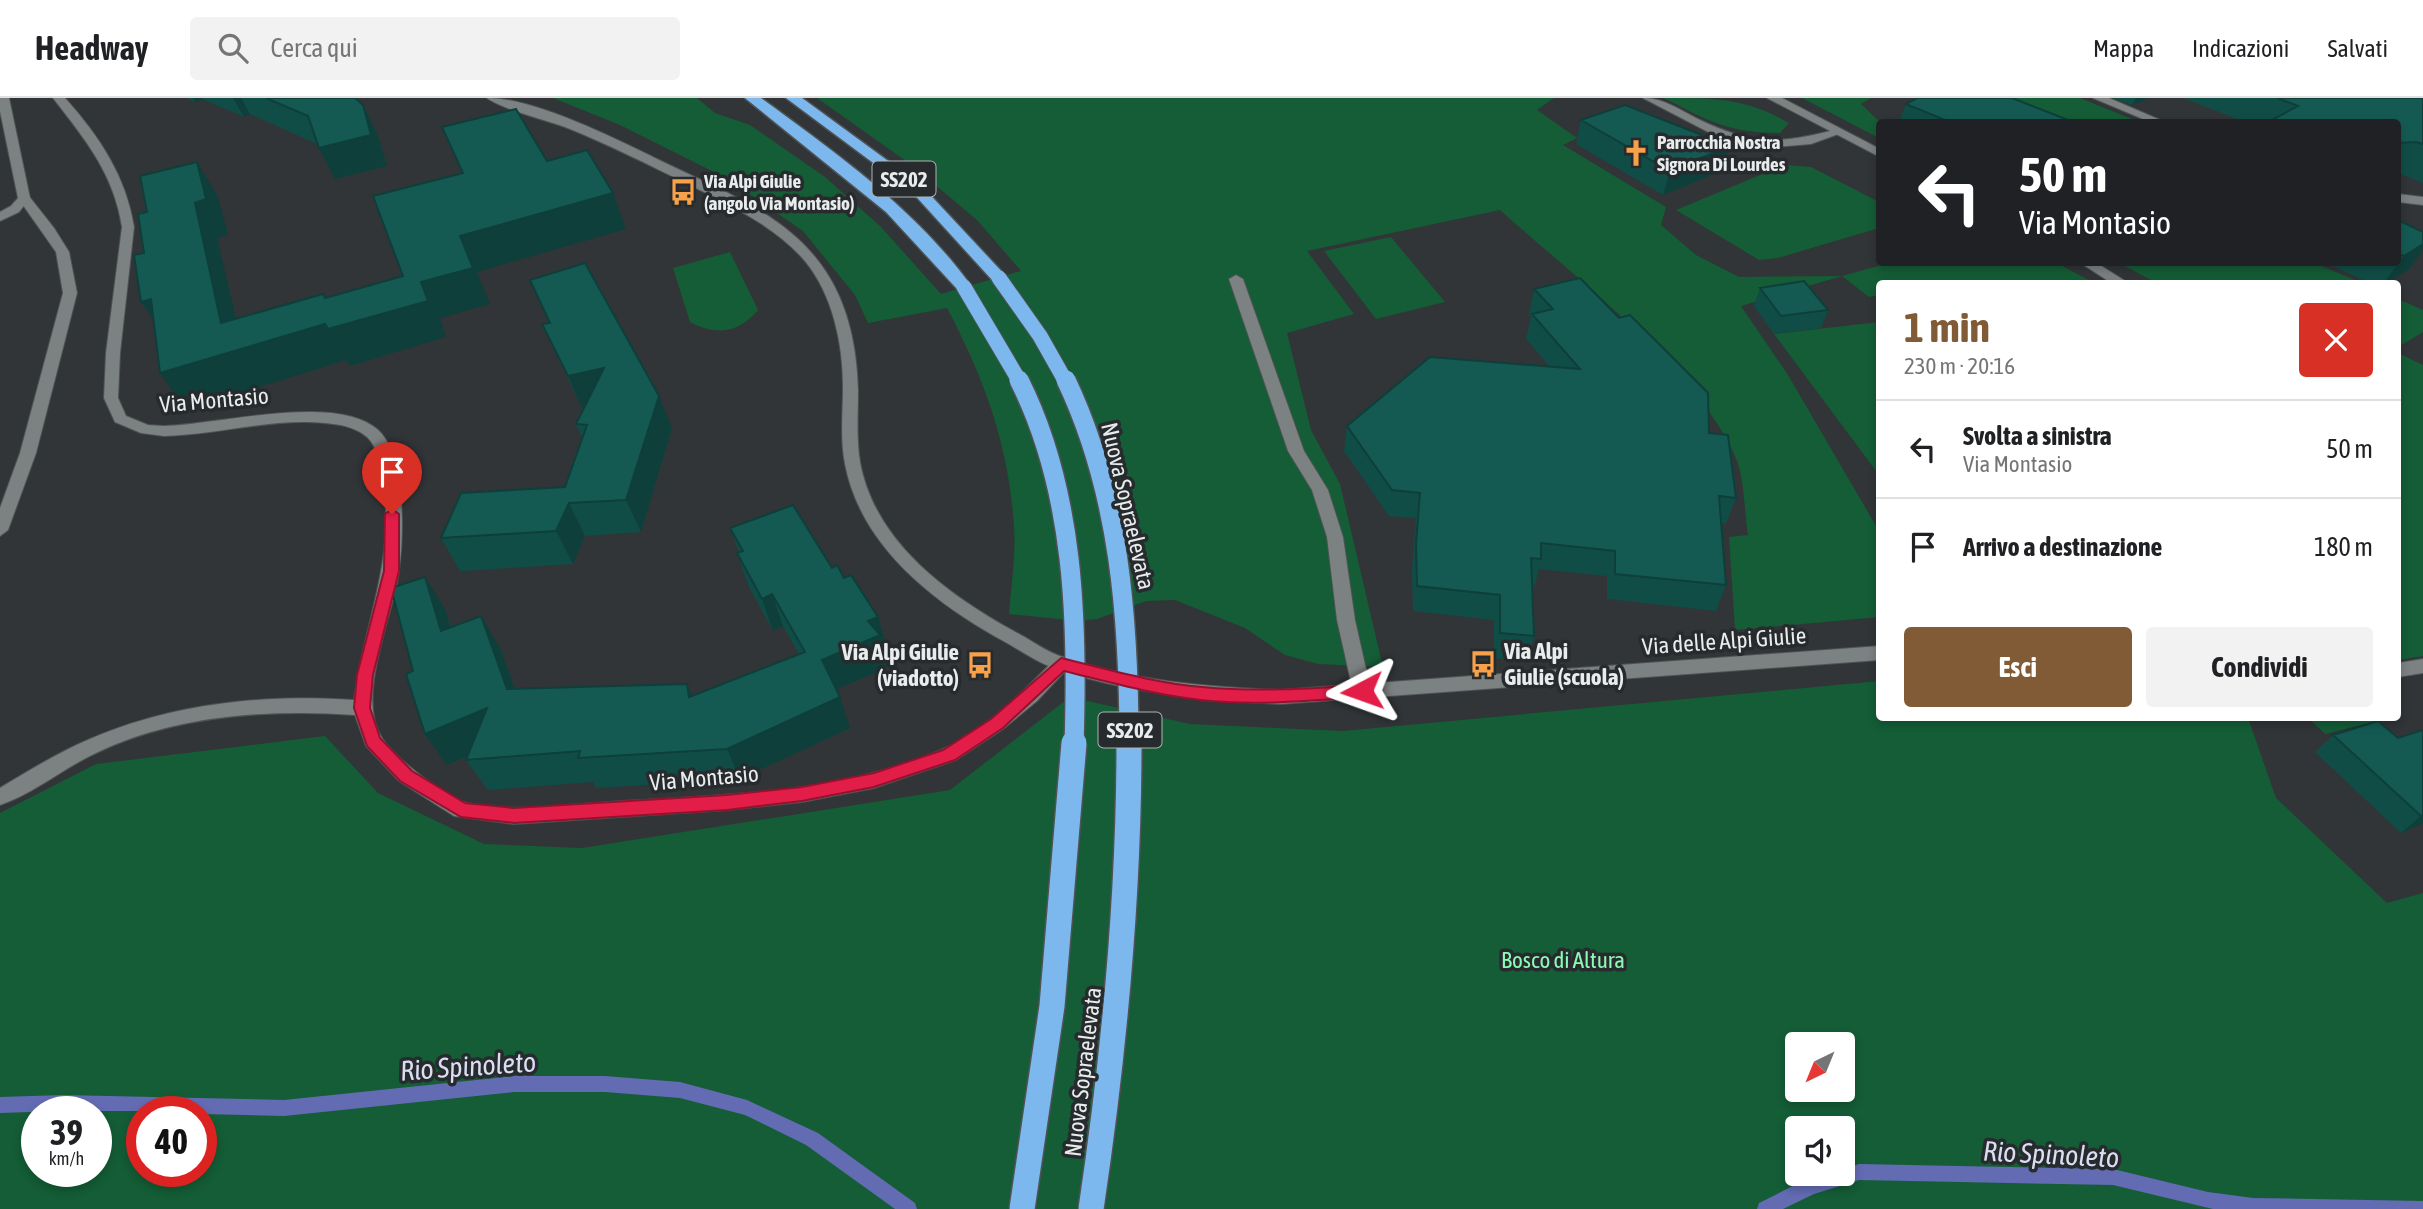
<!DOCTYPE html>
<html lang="it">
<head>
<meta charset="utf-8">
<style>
	body { margin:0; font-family:"Asap Condensed",sans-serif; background:#f2f2f2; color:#202124; height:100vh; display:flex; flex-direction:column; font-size:26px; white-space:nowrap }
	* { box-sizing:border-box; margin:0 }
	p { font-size:23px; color:#757577 }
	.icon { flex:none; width:38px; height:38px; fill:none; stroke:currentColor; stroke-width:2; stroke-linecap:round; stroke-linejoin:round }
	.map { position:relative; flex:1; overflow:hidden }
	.side { position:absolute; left:1876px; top:182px; width:525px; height:441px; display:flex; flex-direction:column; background:#fff; border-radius:7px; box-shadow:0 4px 10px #0003 }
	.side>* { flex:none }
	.hud { position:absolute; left:1876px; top:21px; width:525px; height:147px; border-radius:7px; box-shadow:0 4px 10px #0003; background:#202124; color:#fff; overflow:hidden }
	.needle { width:46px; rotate:223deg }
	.controls { position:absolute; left:1785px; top:934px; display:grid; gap:14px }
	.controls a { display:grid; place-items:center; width:70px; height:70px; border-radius:7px; background:#fff; box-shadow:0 4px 10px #0003; font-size:35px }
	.speed { position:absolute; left:21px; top:998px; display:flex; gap:14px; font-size:35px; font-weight:700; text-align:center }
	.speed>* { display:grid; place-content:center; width:91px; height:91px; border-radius:50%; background:#fff; box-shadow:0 4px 10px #0003; line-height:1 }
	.speed small { font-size:18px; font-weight:400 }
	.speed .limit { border:10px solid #d22; background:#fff; color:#111 }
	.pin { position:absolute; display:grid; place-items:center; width:60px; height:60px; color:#fff; margin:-72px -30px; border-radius:50% 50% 50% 0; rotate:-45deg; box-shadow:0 0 7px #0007 }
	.pin .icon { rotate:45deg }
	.me { position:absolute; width:77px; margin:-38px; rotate:266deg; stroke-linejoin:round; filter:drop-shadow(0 0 5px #0008) }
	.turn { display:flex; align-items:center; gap:24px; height:147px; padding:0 28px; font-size:32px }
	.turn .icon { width:91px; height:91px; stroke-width:2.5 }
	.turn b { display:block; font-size:49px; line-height:60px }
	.round { display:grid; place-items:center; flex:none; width:74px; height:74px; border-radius:7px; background:#f2f2f2 }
	.summary { display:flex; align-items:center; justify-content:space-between; height:119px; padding:0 28px }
	h1 { font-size:42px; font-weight:700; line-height:52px; color:#815b35 }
	.action { display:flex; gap:14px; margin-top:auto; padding:14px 28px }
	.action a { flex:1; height:80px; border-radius:7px; background:#815b35; color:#fff; font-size:28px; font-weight:700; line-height:80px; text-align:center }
	.action a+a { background:#f2f2f2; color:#202124 }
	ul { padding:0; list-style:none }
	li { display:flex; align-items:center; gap:21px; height:98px; padding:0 28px; border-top:2px solid #e0e0e0 }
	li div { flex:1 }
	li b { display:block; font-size:26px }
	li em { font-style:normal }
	header { display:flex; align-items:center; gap:42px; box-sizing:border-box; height:98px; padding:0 35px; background:#fff; border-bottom:2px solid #e0e0e0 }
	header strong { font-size:33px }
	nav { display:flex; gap:38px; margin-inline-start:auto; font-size:24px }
	.search { width:490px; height:63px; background:#f2f2f2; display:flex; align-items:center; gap:18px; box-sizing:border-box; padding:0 24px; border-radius:7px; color:#757577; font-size:26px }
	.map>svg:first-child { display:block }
	.green { fill:#145d36; fill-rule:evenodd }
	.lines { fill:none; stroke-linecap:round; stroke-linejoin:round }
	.stream { fill:#636bb3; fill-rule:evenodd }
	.lane-casing { stroke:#4f5354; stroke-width:2 }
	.street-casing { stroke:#4f5354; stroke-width:2 }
	.secondary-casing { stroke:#4f5354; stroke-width:2 }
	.highway-casing { stroke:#4f5354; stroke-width:3 }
	.lane { fill:#7c8182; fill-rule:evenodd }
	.street { fill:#7c8182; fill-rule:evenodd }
	.secondary { fill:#7c8182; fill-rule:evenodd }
	.highway { fill:#7cb8ee; fill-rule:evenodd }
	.highway-bridge-far2-casing { stroke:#4f5354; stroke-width:17; stroke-linecap:butt }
	.highway-bridge-far1-casing { stroke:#4f5354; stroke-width:22; stroke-linecap:butt }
	.highway-bridge-casing { stroke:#4f5354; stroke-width:28; stroke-linecap:butt }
	.highway-bridge-far2 { stroke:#7cb8ee; stroke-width:15 }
	.highway-bridge-far1 { stroke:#7cb8ee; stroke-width:19 }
	.highway-bridge { stroke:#7cb8ee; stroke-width:25 }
	.wall { fill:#114d47 }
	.shaded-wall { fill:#0e3f3a }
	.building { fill:#145a53; stroke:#0e3f3a; stroke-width:2 }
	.route { fill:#e11d48; stroke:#92132f; stroke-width:2 }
	.labels { text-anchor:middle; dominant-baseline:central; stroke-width:7; stroke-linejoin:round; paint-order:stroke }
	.far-poi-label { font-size:19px; font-weight:bold; fill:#e9eced; stroke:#272b2d; text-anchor:start }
	.shield { fill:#272b2d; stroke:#afb2b3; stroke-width:2 }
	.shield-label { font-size:21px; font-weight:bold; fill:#e9eced }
	.street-label { font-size:23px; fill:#e9eced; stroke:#272b2d }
	.poi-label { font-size:23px; font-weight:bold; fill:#e9eced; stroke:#272b2d; text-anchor:start }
	.park-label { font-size:23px; fill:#8afab4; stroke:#272b2d }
	.near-water-label { font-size:28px; font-style:italic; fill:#dbdef3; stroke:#272b2d }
</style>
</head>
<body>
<header>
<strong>Headway</strong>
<div class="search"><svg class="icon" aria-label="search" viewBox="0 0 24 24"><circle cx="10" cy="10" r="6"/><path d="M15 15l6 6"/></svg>Cerca qui</div>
<nav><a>Mappa</a><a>Indicazioni</a><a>Salvati</a></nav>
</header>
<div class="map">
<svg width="2423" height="1111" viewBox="0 0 2423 1111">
	<rect width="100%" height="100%" fill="#313537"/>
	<path class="green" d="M553,0h144l18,15 35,12 75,52 56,50 60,67 80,-23 -43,-50 -65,-55 -96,-68h737l-17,12 40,28 -14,7 103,62 -5,18 35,30 43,22 103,-1 47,-13 166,-1 39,21 -214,1 -1,11 -10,2 -27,-21 -101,30 47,69 91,156 1,86 -145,13 -6,-93 19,-2c-4,-24 -3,-57 -13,-79 -37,-86 -164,-182 -235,-246l-193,41 47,63 -67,19 24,97 29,54 43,183 -65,-3 -33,-9 -40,-27 -70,-28 -29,1 -49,18 -17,2 -71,-7c2,-29 7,-59 5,-87 -5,-81 -29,-147 -67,-219l-79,15 -13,-28 -52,-64 -79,-54 -104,-52z
		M1664,0c50,0 83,0 125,25l-9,10c-51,0 -72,-12 -116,-35z
		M1802,0h69l-10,6 19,18 -1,16z
		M2002,0h78l59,24h-77z
		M1784,67l27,2 68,35v26l-101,30 -19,2 -83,-50z
		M1391,139l54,65 -69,17 -52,-68z
		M730,154l28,58c-19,23 -42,26 -68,12l-17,-54z
		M2119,165h195l48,20h-205z
		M2398,201l25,11v22l-25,15z
		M1879,224v153l-105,-141z
		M2398,255l25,12v291l-25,4z
		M1879,583l1,37h368l28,80 111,105 36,-10v316h-2423v-396l96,-49 229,-28 53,57 106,51 98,4 368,-58 120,-93 120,27 153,7zM1797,947h46v45h-46zM37,1013h59v60h-59zM142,1013h59v60h-59zM1797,1031h46v45h-46z
		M2308,620h80l-63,16z"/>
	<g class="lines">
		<path class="stream" d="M514,978h91l75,6 67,18 71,33 97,70 2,6h-22l-89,-64 -61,-30 -65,-17 -75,-6h-91l-230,24 -83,-2v-3h-138l-63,2v-16l63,-2 221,5z
			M1859,1066l254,5 95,23 45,6 170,3v8h-210l-100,-24 -254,-5 -45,14 -31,15h-26l2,-6c29,-14 51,-29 84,-29v-5z"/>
		<defs>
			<path id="lane" d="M2398,96l25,3v8l-25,-3z
				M1236,177l7,4 61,172 24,39 15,47 12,83 16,71 -3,5h-12l-3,-5 -16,-71 -10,-83 -15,-47 -24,-39 -59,-172z"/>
			<path id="street" d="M53,0h12c34,38 61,78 69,129l-14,126 -2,45 8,18 22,9 16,1c53,-1 170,-33 213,3 14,12 19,35 22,53 4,29 4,59 0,89 -6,45 -44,127 -17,167 13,20 63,59 85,65 46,10 95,2 141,-1 110,-7 229,-7 333,-52 44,-19 81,-57 114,-91h12l3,5 -3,5 -30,32 -34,28 -47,31 -82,28 -72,14 -75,8 -213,14 -60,-8 -55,-35 -33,-35 -11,-31c-88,-6 -181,0 -261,39 -32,15 -61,40 -94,51v-17c30,-18 59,-36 90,-49 83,-36 175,-45 264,-39 10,-79 45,-146 27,-229 -2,-12 -5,-26 -14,-34 -9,-8 -23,-12 -34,-13 -57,-8 -113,11 -169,12l-23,-3 -26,-11 -11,-24 2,-45 16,-126c-8,-53 -37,-88 -69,-129z
				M1643,0c21,0 37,12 55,21 56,27 82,25 140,10l6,3 -33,12 -49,4 -48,-13z
				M2093,0h16l56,24h-15z
				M20,97h8l26,33 15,24 8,41 -41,160 -28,77 -8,6v-28l20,-55 43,-160 -7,-41 -38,-54z
				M2423,561v14l-25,4v-14z"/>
			<path id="secondary" d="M0,0h9l21,100 -11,14 -19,9v-9l11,-6 7,-8 -18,-87z
				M487,0c47,0 127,40 170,61 53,26 120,51 158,98 31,37 42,86 43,134 0,23 -2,48 2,71 15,82 91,135 159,172 15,8 28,18 44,23 69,24 144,30 217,33l600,-44v14l-600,44c-77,-4 -156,-11 -229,-37 -16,-6 -30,-16 -44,-24 -70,-38 -146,-95 -162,-179 -5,-26 -2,-52 -2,-77 0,-43 -10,-92 -38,-126 -30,-35 -74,-55 -115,-76 -41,-20 -82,-41 -125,-58 -20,-7 -63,-18 -78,-29z
				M1767,0h15l98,51v8z
				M2079,164h16l35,22h-17z"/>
			<path id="highway" d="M745,0h16c75,55 156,112 211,189l-2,3h-12l-72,-78z
				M786,0h16l119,87 84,90v6h-12l-82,-90z"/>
		</defs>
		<use href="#lane" class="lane-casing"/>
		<use href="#street" class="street-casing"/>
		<use href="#secondary" class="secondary-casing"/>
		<use href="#highway" class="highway-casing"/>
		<use href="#lane" class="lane"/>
		<use href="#street" class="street"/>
		<use href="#secondary" class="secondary"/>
		<use href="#highway" class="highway"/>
		<defs>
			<path id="highway-bridge-far2" d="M999,180l41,58 26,46
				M964,189l56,95"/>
			<path id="highway-bridge-far1" d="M1019,282c56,111 59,243 55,365
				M1066,282c54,113 63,241 63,365"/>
			<path id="highway-bridge" d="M1022,1111l30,-203 22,-263
				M1091,1111c23,-154 38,-310 38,-466"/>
		</defs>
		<use href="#highway-bridge-far2" class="highway-bridge-far2-casing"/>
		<use href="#highway-bridge-far1" class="highway-bridge-far1-casing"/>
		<use href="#highway-bridge" class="highway-bridge-casing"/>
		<use href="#highway-bridge-far2" class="highway-bridge-far2"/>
		<use href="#highway-bridge-far1" class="highway-bridge-far1"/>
		<use href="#highway-bridge" class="highway-bridge"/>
	</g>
	<path class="wall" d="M187,0h168l8,7 15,31 9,30 -52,13 -18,-35 -67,-30 -6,3 -42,-18 -7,3z
		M2113,0h36l-17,7z
		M2183,0h240v85l-25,-10v-51h-153z
		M1906,6l167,18h-174z
		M1581,22l141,51 -59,24 -87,-51z
		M2398,122l12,48 -24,16h-15l-46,-22h73z
		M530,182l142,148 -31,104 -56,4 -12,28 -113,7 -19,-33 124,-51 17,-49 -6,-14 8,-16h-2l-40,-84 7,-1z
		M1760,190l68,22 -7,18 -47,6 -20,-28z
		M1534,191l175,144 27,65 -10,26 -5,-1 5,62 -10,26 -109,-12v-23l-68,-7 -4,16h-3l2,51 -6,26 -34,-4v-38l-81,-9 -1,-41 4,-52 -27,-2 -45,-65 3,-25 202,-60 -23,-27 5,-23 -2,-2z
		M730,430l102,40 12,10 34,39 9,32 -3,1 5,17 -53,22 14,39 -110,51 -144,9 -3,-6 -105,8 -22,-30 2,-4 -21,9 -22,-31 -12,-63 32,-62 6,18 49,21 15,41 177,7 107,-42 -16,-28 -10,5 -25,-46 -11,-32 2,-1z
		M2333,637l65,3 25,85 -22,10 -86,-81z"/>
	<path class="shaded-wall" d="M193,0h9v1l-7,3z
		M233,0h8l9,16 -6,3z
		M2136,0h13l-17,7z
		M363,7l15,31 9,30 -52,13 -16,-31z
		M1730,48l-8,25 -59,24 7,-24z
		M197,64l21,35 10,38 -11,3 26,110 82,-24 21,36 -160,50 -26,-37 61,-50 -26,-120z
		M613,95l13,36 -149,43 13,32 -50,14 6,19 -96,29 -22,-37 -5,-35 18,32 80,-44 39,-46z
		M2423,146v6l-13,18 -24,16h-3l21,-28z
		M151,201l15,39 -25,-36z
		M604,270l14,32 -36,8 -14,-32z
		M659,298l13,32 -31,104 -15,-32z
		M569,405l16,33 -12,28 -17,-33z
		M425,479l20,32 16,54 -20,-32z
		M772,496l11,32 -10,5 -11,-32z
		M481,518l19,32 26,72 -19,-31z
		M878,519l9,32 -3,1 5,17 -57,24 -10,-31 46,-39z
		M687,586l14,31 -12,-18z
		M840,599l10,31 -110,51 -13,-30z
		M487,610l20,31 -60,26 -22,-31z
		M2423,717v8l-22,10 20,-17z"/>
	<path class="building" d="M266,0h89l8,7 8,30 -52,13 -11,-32z
		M1917,0h95l61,24h-123l-44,-18z
		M2277,0h146v46l-7,-2 -18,1v-21h-130l30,-16z
		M1625,7l105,41 -60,25 -89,-51z
		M516,11l31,52 40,-11 26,43 -153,43 13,32 -52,14 7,19 -100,28 -3,-5 -165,49 -9,-74 -10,3 -7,-47 10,-2 -6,-39 9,-2 -7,-36 57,-14 9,37 -11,4 26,120 102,-29 2,4 78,-22 -30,-80 90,-23 -21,-46z
		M2398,122l25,12v12l-19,12 -6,-2z
		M585,165l74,133 -33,104 -57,3 -13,28 -115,7 20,-45 104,-6 22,-62 -11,-1 28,-56 -36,8 -26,-52 8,-1 -20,-43z
		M1580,180l39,40 11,-3 78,78 1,40 19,2 8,63 -17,-2 7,89 -111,-11v-23l-74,-8v16l-10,-1 3,78 -34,-3v-38l-83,-9 -1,-42 4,-51 -28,-3 -45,-64 83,-69 150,12 -48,-55 21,-5 -19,-20z
		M1804,183l24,29 -47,6 -21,-28z
		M793,407l39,63 5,-3 7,13 7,-3 27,42 -10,4 12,14 -58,25 18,37 -113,52 -149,9 2,-7 -114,9 21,-52 -62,26 -19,-60 7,-3 -22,-83 34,-11 16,54 40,-15 26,73 180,-5 2,13 116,-45 -33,-58 -10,5 -25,-46 6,-2 -13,-23z
		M2378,623l20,17 25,-8v85l-2,1 -88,-81z"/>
	<path class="route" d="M392,411l7,5v57l-26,104 -3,33 10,30 32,33 53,32 49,5 213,-13 75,-8 72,-14 69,-23 48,-31 70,-61c46,11 93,25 141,29 54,5 106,2 160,-2l8,6 -8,6c-54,4 -107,9 -161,3 -46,-5 -92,-18 -137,-29l-61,57 -48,32 -81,27 -72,14 -75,9 -213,13 -53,-6 -61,-36 -33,-35 -13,-38 3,-33 27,-104 1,-57z"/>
	<defs>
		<symbol id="church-bare" viewBox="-9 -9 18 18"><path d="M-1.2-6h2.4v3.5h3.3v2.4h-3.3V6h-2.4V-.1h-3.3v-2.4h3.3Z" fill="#f7a14a" stroke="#272b2d" stroke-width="2.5" paint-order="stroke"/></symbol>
		<symbol id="bus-bare" viewBox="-9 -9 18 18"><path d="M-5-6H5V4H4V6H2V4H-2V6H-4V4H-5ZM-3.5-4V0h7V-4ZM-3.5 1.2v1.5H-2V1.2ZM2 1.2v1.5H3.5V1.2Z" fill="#f7a14a" stroke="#272b2d" stroke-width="2.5" paint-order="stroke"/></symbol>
	</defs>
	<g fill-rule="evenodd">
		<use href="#church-bare" x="1617" y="36" width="38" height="38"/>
		<use href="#bus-bare" x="664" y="75" width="38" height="38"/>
		<use href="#bus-bare" x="1464" y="547" width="38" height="38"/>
		<use href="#bus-bare" x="961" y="548" width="38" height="38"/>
	</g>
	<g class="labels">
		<g class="far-poi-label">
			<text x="1657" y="44">Parrocchia Nostra<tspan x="1657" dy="22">Signora Di Lourdes</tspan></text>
			<text x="704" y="83">Via Alpi Giulie<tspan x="704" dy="22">(angolo Via Montasio)</tspan></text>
		</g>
		<g class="shield">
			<rect x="872.5" y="63.5" width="63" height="35" rx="5"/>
			<rect x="1098.5" y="614.5" width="63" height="35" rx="5"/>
		</g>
		<g class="shield-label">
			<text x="904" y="81">SS202</text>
			<text x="1130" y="632">SS202</text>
		</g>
		<g class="street-label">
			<text transform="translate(214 302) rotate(-5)">Via Montasio</text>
			<text transform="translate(1128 408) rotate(77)">Nuova Sopraelevata</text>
			<text transform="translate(1724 543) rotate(-4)">Via delle Alpi Giulie</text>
			<text transform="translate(704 680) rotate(-5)">Via Montasio</text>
			<text transform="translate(1083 974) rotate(-83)">Nuova Sopraelevata</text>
		</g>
		<g class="poi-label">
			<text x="1504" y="553">Via Alpi<tspan x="1504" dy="26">Giulie (scuola)</tspan></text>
			<text x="959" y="554" text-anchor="end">Via Alpi Giulie<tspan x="959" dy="26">(viadotto)</tspan></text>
		</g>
		<g class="park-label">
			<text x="1563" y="862">Bosco di Altura</text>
		</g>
		<g class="near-water-label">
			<text transform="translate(468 968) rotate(-4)">Rio Spinoleto</text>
			<text transform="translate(2051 1056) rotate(3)">Rio Spinoleto</text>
		</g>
	</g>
</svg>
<div class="controls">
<a><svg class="needle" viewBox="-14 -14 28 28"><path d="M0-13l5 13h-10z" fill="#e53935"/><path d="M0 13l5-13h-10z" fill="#757577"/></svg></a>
<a><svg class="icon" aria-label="sound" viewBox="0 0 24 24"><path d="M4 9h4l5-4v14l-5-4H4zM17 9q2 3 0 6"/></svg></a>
</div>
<div class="speed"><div>39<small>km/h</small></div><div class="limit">40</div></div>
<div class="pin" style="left:392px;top:416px;background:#d93025"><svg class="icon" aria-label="arrive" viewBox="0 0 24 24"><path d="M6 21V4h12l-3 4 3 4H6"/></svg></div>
<svg class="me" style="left:1362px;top:593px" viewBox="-20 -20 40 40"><path d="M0-17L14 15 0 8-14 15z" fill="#e11d48" stroke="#fff" stroke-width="4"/></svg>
<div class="hud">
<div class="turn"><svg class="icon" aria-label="left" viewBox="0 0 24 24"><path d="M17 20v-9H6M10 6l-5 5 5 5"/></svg><div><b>50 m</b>Via Montasio</div></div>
</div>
<section class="side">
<div class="summary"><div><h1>1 min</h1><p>230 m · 20:16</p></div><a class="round" style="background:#d93025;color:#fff"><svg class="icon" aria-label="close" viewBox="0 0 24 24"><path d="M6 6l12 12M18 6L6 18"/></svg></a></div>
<ul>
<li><svg class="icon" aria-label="left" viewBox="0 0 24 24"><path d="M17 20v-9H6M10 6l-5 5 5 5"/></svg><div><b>Svolta a sinistra</b><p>Via Montasio</p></div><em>50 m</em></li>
<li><svg class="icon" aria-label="arrive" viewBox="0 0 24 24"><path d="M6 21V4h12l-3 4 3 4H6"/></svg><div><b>Arrivo a destinazione</b></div><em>180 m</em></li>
</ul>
<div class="action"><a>Esci</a><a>Condividi</a></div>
</section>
</div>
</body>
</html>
